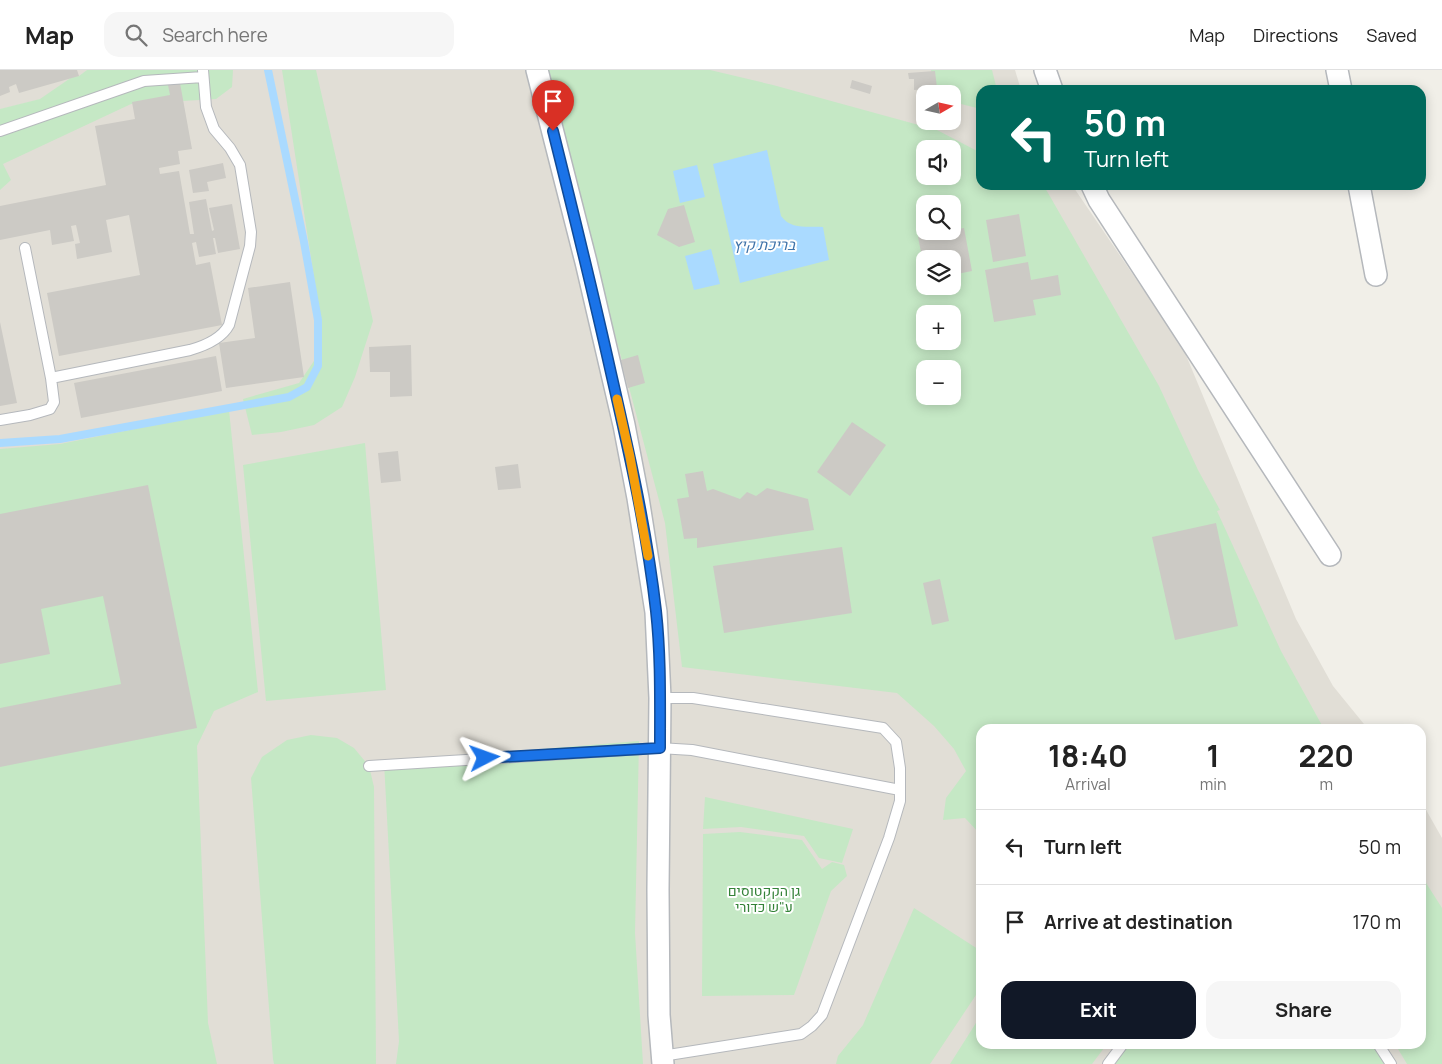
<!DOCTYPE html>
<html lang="en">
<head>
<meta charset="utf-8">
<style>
	body { margin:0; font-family:Manrope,Heebo,sans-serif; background:#f6f6f6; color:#222; height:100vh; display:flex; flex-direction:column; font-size:19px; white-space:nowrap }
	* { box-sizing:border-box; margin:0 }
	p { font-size:16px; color:#767676 }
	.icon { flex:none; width:28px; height:28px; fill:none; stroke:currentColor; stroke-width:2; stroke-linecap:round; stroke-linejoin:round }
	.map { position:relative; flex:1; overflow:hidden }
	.panel { position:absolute; left:976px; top:654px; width:450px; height:325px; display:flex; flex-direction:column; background:#fff; border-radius:15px; box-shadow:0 2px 12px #0003 }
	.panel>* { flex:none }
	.banner { position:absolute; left:976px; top:15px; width:450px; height:105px; border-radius:15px; box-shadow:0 2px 12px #0003; background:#00695c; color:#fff; overflow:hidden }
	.needle { width:32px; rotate:81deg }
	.buttons { position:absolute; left:916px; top:15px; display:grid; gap:10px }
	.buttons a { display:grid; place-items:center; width:45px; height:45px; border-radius:10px; background:#fff; box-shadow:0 2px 12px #0003; font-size:25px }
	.pin { position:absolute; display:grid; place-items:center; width:42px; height:42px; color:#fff; margin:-51px -21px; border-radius:50% 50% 50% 0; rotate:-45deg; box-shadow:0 0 5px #0007 }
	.pin .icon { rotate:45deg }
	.me { position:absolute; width:55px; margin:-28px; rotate:86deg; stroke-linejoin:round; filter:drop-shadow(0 0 4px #0008) }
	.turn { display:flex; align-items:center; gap:18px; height:105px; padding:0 25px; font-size:22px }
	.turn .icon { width:65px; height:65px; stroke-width:2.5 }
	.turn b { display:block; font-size:35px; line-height:42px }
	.eta { display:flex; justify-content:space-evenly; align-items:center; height:85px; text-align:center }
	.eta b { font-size:30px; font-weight:700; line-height:35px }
	.button { display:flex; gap:10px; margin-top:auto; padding:10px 25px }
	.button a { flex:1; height:58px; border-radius:15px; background:#111827; color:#fff; font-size:20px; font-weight:700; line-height:58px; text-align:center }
	.button a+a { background:#f6f6f6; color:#222 }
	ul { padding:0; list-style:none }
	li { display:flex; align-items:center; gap:15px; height:75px; padding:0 25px; border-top:1px solid #e0e0e0 }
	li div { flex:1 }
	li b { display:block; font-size:19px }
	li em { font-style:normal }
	header { display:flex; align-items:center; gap:30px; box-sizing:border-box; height:70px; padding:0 25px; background:#fff; border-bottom:1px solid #e0e0e0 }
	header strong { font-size:24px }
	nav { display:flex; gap:28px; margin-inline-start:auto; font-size:18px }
	.search { width:350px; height:45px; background:#f6f6f6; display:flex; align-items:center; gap:12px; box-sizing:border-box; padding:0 18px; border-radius:15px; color:#767676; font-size:19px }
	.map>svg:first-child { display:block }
	.education { fill:#e1ded6; fill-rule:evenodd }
	.green { fill:#c5e8c5; fill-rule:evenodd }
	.water { fill:#aadaff }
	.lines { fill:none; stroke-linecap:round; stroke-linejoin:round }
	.stream { stroke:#aadaff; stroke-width:8 }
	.building { fill:#cccac5 }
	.service-casing { stroke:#b5b8bc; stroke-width:12 }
	.minor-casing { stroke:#b5b8bc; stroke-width:24 }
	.service { stroke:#fff; stroke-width:10 }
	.minor { stroke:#fff; stroke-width:21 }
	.route-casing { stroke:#114b97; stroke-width:12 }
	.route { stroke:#1a73e8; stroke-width:9 }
	.slow { stroke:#f59e0b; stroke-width:9 }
	.labels { text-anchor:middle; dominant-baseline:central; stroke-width:4; stroke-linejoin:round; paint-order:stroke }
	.park-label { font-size:14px; fill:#348238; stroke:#fff }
	.water-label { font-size:15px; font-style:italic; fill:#4174aa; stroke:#fff }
</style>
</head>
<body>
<header>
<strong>Map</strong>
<div class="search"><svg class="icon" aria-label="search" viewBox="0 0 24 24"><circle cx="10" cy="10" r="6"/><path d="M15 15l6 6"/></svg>Search here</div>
<nav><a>Map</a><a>Directions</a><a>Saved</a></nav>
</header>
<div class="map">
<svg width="1442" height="994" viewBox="0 0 1442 994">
	<rect width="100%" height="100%" fill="#f1efe8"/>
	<path class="education" d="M0,0h1015l6,20h-40v95h91l111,163 113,271 37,67 35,43h-387v315h440v-243l21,37v226h-1442zM925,24h27v27h-27zM925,79h27v27h-27zM925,134h27v27h-27zM925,189h27v27h-27zM925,244h27v27h-27zM925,299h27v27h-27z"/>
	<path class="green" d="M87,0h146l-1,17 -16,12 -85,5 -128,60 8,16 -11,10v-81l40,-10 32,-22 7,-1z
		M282,0h34l57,251 -18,56 -13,30 -28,18 -33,7 -29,3 -9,-36 56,-16 17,-25 4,-42z
		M545,0h165l63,15 164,45 44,23v32l63,1 115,200 39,84 22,40 -3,1 64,140 43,78h-343v106l-16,-17 -22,2 3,-22 20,-27 -12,-22 -20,-23 -37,-33 -215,-26 -17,-144zM925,79h27v27h-27zM925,134h27v27h-27zM925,189h27v27h-27zM925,244h27v27h-27zM925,299h27v27h-27z
		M931,0h61l5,20h-16v17l-4,1 -24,-6 -1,-8 -18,-1z
		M229,340l29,282 -44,19 -17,35 11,277 9,41h-217v-615l60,-5z
		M365,373l21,247 -120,11 -23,-236z
		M311,665l26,3 17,10 15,18 5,21 2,277h-102l-1,-5 -22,-281 11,-21 25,-17z
		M639,671l-4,192 8,131h-247l3,-23 -15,-279z
		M705,727l148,32 -11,34 -23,-5 -15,-22 -63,-9 -38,2z
		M740,762l62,8 20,29 10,-7 12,3 3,11 -16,15 -37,104 -92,1 1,-162z
		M1421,805l21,33v156h-35l-12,-20h26z
		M914,838l67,43v31l-5,13 -46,69h-94l2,-8 25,-31z
		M981,945v29h126l-15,20h-142z
		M1128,974h245l13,20h-272z"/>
	<path class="water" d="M767,80l14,66c10,14 26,10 42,11l6,33 -89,23 -27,-119z
		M697,95l8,32 -25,6 -7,-32z
		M711,179l9,35 -26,6 -9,-34z"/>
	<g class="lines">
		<path class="stream" d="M0,373l60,-4 229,-42 18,-10 11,-21v-46l-14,-78 -36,-172"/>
	</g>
	<path class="building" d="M0,0h77l2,6 -60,17 -3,-9 -7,3 1,5 -10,4z
		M935,1l2,17 -23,2v-11h-5l-1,-6z
		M852,10l20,6 -2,8 -20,-6z
		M180,13l12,66 -14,2 2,13 -21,4 1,6 19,-3 11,63h4l-5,-32 17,-3 6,32 2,-1 -5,-22 23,-4 8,45 -22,4 -3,-15h-2l3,16 -17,3 -3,-15 -4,1 4,22 14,-3 12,63 -163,31 -12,-63 93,-18 -11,-60 -23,5 6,32 -35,7 -2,-15 5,-1 -4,-18 -5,1 3,15 -22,4 -2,-15 -50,10v-34l106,-21 -11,-59 40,-7 -3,-17 38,-7 -2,-10z
		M223,93l3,15 -19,4 2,9 -16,2 -4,-23z
		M684,135l11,37 -16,5 -22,-12 11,-26z
		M1019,144l7,42 -33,6 -7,-42z
		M964,158l8,43 -20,4v-16h-27l-1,8 -6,-30z
		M1028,192l3,18 27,-5 3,20 -28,5 3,15 -42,7 -9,-52z
		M290,212l14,95 -78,11 -7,-45 36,-5 -7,-50z
		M0,252l17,81 -17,3z
		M411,275l1,51 -22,1v-25h-20l-1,-25z
		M638,285l7,28 -17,5 -7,-28z
		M216,286l6,35 -141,27 -7,-35z
		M852,352l34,23 -36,51 -33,-24z
		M398,381l3,30 -20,2 -3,-30z
		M518,394l3,24 -23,2 -3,-23z
		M703,401l4,20 6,-2 27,10 7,-7 9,4 11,-8 41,11 6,31 -117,18v-10l-13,1 -7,-40 12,-2 -4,-23z
		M148,415l49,243 -197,39v-59l121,-24 -18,-88 -62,13 9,45 -50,10v-150z
		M1216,453l22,103 -63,14 -23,-103z
		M842,477l10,66 -128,20 -11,-67z
		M940,509l9,42 -17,4 -9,-42z"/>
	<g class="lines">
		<defs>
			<path id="service" d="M0,61l144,-50 59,-4
				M25,178l26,130
				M0,350l30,-5 20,-6 4,-7 -3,-24 139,-28c14,-4 32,-12 39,-25l21,-79 1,-14 -11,-67 -10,-17 -16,-19 -8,-22 -3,-37
				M660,628h33l190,30 13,14 4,26v33l-11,37 -67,177 -10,11 -11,8 -139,22
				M369,696l290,-18 33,2 208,40
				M1378,974l13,20
				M1108,994l15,-20"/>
			<path id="minor" d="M537,0l49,192 38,163 14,73 18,114 4,86 -2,192 1,125 4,49
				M1045,0l7,20
				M1337,0l4,20
				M1092,115l7,15 231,355
				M1359,115l17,90"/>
		</defs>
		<use href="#service" class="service-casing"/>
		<use href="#minor" class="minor-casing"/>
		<use href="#service" class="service"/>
		<use href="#minor" class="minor"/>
	</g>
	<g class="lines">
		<defs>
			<path id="route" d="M485,688l175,-10c0,-46 1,-92 -4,-137 -9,-80 -27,-159 -45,-238 -18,-81 -38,-162 -58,-242"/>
		</defs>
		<use href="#route" class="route-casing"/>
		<use href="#route" class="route"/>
		<path class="slow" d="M617,329l13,58 18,99"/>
	</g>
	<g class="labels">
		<g class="park-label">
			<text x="764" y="820">גן הקקטוסים<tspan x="764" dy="16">ע"ש כדורי</tspan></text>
		</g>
		<g class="water-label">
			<text x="764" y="174">בריכת קיץ</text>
		</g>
	</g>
</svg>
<div class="buttons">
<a><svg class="needle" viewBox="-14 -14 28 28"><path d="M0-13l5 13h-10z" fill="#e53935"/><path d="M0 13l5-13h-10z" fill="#767676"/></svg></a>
<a><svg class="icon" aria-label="sound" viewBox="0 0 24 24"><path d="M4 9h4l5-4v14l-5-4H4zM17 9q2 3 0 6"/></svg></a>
<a><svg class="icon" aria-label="search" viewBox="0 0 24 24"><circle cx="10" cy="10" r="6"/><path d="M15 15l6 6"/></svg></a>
<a><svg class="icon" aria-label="layers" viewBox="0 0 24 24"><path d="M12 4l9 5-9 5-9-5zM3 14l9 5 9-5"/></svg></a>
<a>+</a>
<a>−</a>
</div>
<div class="pin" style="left:553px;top:61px;background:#d93025"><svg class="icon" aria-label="arrive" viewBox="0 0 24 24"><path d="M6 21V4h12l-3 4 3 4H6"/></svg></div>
<svg class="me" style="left:485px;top:688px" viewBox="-20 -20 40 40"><path d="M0-17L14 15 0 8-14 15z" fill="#1a73e8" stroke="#fff" stroke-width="4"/></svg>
<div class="banner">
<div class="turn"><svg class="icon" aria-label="left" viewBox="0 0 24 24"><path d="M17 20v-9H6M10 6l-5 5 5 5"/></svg><div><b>50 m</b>Turn left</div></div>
</div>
<section class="panel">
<div class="eta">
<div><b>18:40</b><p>Arrival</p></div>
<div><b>1</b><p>min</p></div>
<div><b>220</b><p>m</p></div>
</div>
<ul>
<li><svg class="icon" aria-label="left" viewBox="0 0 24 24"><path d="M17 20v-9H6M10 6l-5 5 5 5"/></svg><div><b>Turn left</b></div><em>50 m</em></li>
<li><svg class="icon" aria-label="arrive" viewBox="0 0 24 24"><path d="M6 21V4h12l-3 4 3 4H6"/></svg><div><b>Arrive at destination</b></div><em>170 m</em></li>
</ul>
<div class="button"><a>Exit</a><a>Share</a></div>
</section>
</div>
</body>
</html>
